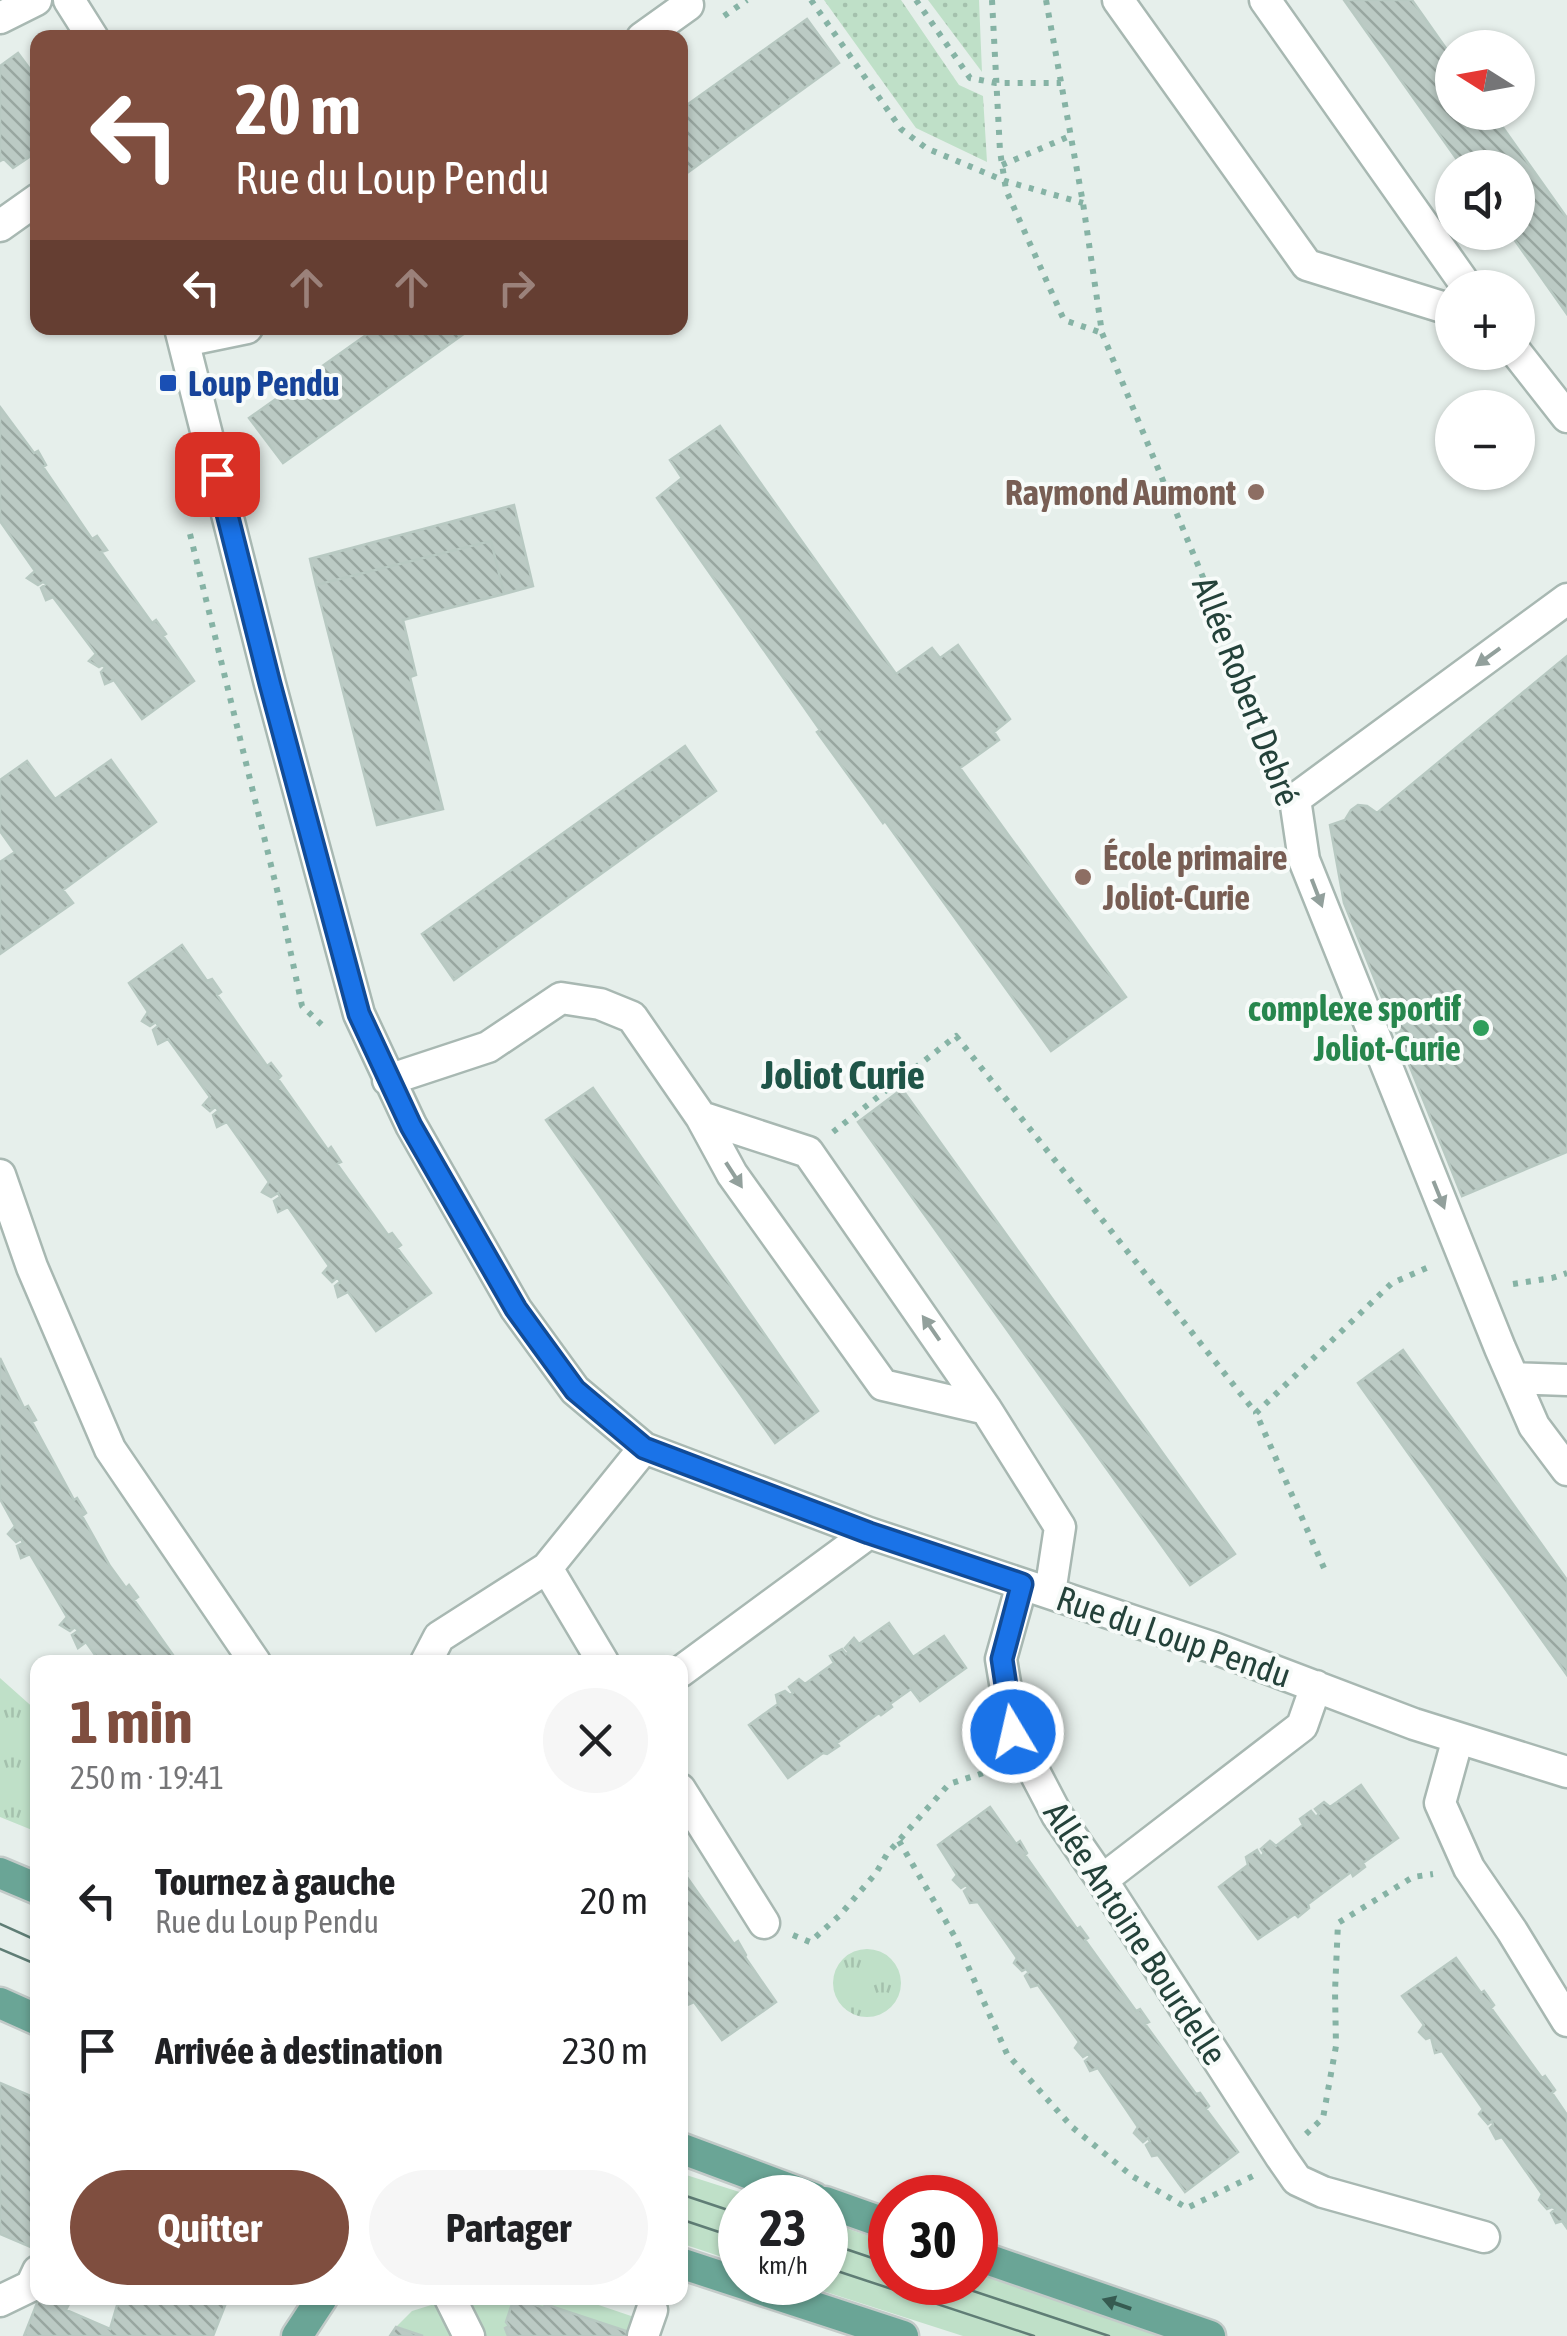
<!DOCTYPE html>
<html lang="fr">
<head>
<meta charset="utf-8">
<style>
	body { margin:0; font-family:"Asap Condensed",sans-serif; background:#f6f6f6; color:#202124; height:100vh; display:flex; flex-direction:column; font-size:38px; white-space:nowrap }
	* { box-sizing:border-box; margin:0 }
	p { font-size:32px; color:#757577 }
	.icon { flex:none; width:55px; height:55px; fill:none; stroke:currentColor; stroke-width:2; stroke-linecap:round; stroke-linejoin:round }
	.map { position:relative; flex:1; overflow:hidden }
	.side { position:absolute; left:30px; top:1655px; width:658px; height:650px; display:flex; flex-direction:column; background:#fff; border-radius:20px; box-shadow:0 2px 8px #0004 }
	.side>* { flex:none }
	.top-card { position:absolute; left:30px; top:30px; width:658px; height:305px; border-radius:20px; box-shadow:0 2px 8px #0004; background:#7f4e3f; color:#fff; overflow:hidden }
	.needle { width:65px; rotate:281deg }
	.tools { position:absolute; left:1435px; top:30px; display:grid; gap:20px }
	.tools a { display:grid; place-items:center; width:100px; height:100px; border-radius:50%; background:#fff; box-shadow:0 2px 8px #0004; font-size:50px }
	.speed { position:absolute; left:718px; top:2175px; display:flex; gap:20px; font-size:50px; font-weight:700; text-align:center }
	.speed>* { display:grid; place-content:center; width:130px; height:130px; border-radius:50%; background:#fff; box-shadow:0 2px 8px #0004; line-height:1 }
	.speed small { font-size:25px; font-weight:400 }
	.speed .limit { border:15px solid #d22; background:#fff; color:#111 }
	.pin { position:absolute; display:grid; place-items:center; width:85px; height:85px; color:#fff; margin:-42px; border-radius:20px; box-shadow:0 5px 15px #0006 }
	.me { position:absolute; width:110px; margin:-55px; rotate:351deg; stroke-linejoin:round; filter:drop-shadow(0 0 8px #0008) }
	.turn { display:flex; align-items:center; gap:35px; height:210px; padding:0 40px; font-size:45px }
	.turn .icon { width:130px; height:130px; stroke-width:2.5 }
	.turn b { display:block; font-size:70px; line-height:85px }
	.lanes { display:flex; align-items:center; height:95px; padding:0 40px; background:#0003; justify-content:center; gap:50px; direction:ltr }
	.lanes .off { opacity:.35 }
	.round { display:grid; place-items:center; flex:none; width:105px; height:105px; border-radius:52px; background:#f6f6f6 }
	.overview { display:flex; align-items:center; justify-content:space-between; height:170px; padding:0 40px }
	h1 { font-size:60px; font-weight:700; line-height:75px; color:#7f4e3f }
	.primary-button { display:flex; gap:20px; margin-top:auto; padding:20px 40px }
	.primary-button a { flex:1; height:115px; border-radius:60px; background:#7f4e3f; color:#fff; font-size:40px; font-weight:700; line-height:115px; text-align:center }
	.primary-button a+a { background:#f6f6f6; color:#202124 }
	ul { padding:0; list-style:none }
	li { display:flex; align-items:center; gap:30px; height:150px; padding:0 40px }
	li div { flex:1 }
	li b { display:block; font-size:38px }
	li em { font-style:normal }
	.map>svg:first-child { display:block }
	.grass { fill:#bfe0c8 }
	.park { fill:url(#park-tufts) }
	.garden { fill:url(#garden-dots) }
	.building { fill:url(#building-back-hatch); stroke:#b8c9c2; stroke-width:2.5 }
	.lines { fill:none; stroke-linecap:round; stroke-linejoin:round }
	.minor-casing { stroke:#a8b8b2; stroke-width:35 }
	.major-casing { stroke:#c2cac8; stroke-width:35 }
	.path { stroke:#86b3a5; stroke-width:6; stroke-dasharray:5 8; stroke-linecap:butt }
	.minor { stroke:#fff; stroke-width:30 }
	.major { stroke:#6aa596; stroke-width:30 }
	.tram { stroke:#5f7d75; stroke-width:2.5 }
	.oneway { fill:#92a09c }
	.oneway2 { fill:#365b51 }
	.route-casing { stroke:#114b97; stroke-width:25 }
	.route { stroke:#1a73e8; stroke-width:18 }
	.transit-dot { fill:#1a4fb4; stroke:#f7fbf9; stroke-width:4 }
	.education-dot { fill:#8d6e63; stroke:#f7fbf9; stroke-width:4 }
	.leisure-dot { fill:#2e9e5b; stroke:#f7fbf9; stroke-width:4 }
	.labels { text-anchor:middle; dominant-baseline:central; stroke-width:8; stroke-linejoin:round; paint-order:stroke }
	.transit-label { font-size:35px; font-weight:bold; fill:#164399; stroke:#f7fbf9; text-anchor:start }
	.education-label { font-size:35px; font-weight:bold; fill:#785e54; stroke:#f7fbf9; text-anchor:end }
	.street-label { font-size:35px; fill:#24423a; stroke:#f7fbf9 }
	.leisure-label { font-size:35px; font-weight:bold; fill:#27864d; stroke:#f7fbf9; text-anchor:end }
	.quarter-label { font-size:40px; font-weight:bold; fill:#1f5548; stroke:#f7fbf9 }
</style>
</head>
<body>
<div class="map">
<svg width="1567" height="2336" viewBox="0 0 1567 2336">
	<defs>
		<pattern id="park-tufts" width="24" height="20" patternUnits="userSpaceOnUse" patternTransform="scale(2.5)"><rect width="24" height="20" fill="#bfe0c8"/><path d="M3 7l-1-3M5 7V3M7 7l1-3M15 17l-1-3M17 17v-4M19 17l1-3" fill="none" stroke="#a4c1ad"/></pattern>
		<pattern id="garden-dots" width="8" height="8" patternUnits="userSpaceOnUse" patternTransform="scale(2.5)"><rect width="8" height="8" fill="#bfe0c8"/><path d="M2 2h.1M6 6h.1" fill="none" stroke="#a4c1ad" stroke-width="1.8" stroke-linecap="round"/></pattern>
		<pattern id="building-back-hatch" width="6" height="6" patternUnits="userSpaceOnUse" patternTransform="scale(2.5)"><rect width="6" height="6" fill="#bbcac4"/><path d="M-1 5l2 2M0 0l6 6M5-1l2 2" fill="none" stroke="#98a6a0"/></pattern>
	</defs>
	<rect width="100%" height="100%" fill="#e6efeb"/>
	<path class="grass" d="M680,2173l75,24 -15,1v65l-60,-20z
		M825,2221l65,22v39h85v-11l195,65h-207l-165,-53 27,-1z
		M462,2298h116l59,20 -5,15 -86,-29 -2,4 -29,-10 -9,24 3,4 -4,3 3,7h-27z
		M444,2301l17,35h-38l-27,-9 16,-16z"/>
	<path class="park" d="M0,1678l37,33v121l-37,-15z
		M833 1983a34 34 0 1 1 68 0a34 34 0 1 1-68 0Z"/>
	<path class="garden" d="M824,0h77l58,85 24,11 4,66 -71,-34z
		M928,0h51l3,72z"/>
	<path class="building" d="M1344,0h68l40,57v55h40l75,106v96l-58,-82h9v-64h-55z
		M807,19l32,44 -159,115v-68z
		M18,53l20,27v71l-25,17 -9,-9 -4,2v-95z
		M376,328h96l-189,135 -34,-45z
		M0,407l34,46 4,-2 8,14 -3,2 49,72 5,-3 10,14 -6,2 51,71 4,-3 10,14 -3,2 31,45 -52,38 -28,-39 -9,4 -4,-12 4,-4 -2,-3 -4,2 -10,-6 7,-7 -43,-57 -7,3 -5,-12 5,-4 -3,-2 -5,3 -11,-7 8,-7 -35,-50z
		M720,426l176,248 36,-26 8,10 18,-13 52,74 -16,13 5,8 -39,28 166,229 -75,54 -166,-230 -2,2 -66,-91 3,-2 -163,-232 25,-20 -12,-18z
		M514,505l19,81 -29,8 -13,-53 -175,44 -6,-26z
		M491,541l13,53 -101,26 13,55 -6,2 33,132 -66,16 -61,-240z
		M1567,656v496l-105,44 -118,-293 -14,-78 15,-5 6,-10 7,-5 9,1 10,7z
		M685,746l31,45 -262,189 -32,-46z
		M111,760l45,62 -93,68 10,13 -73,51v-92l15,-10 -15,-21v-51l27,-19 28,38z
		M182,945l25,36 5,-2 9,13 -4,3 50,71 4,-3 10,13 -3,3 50,71 3,-3 10,15 -4,2 51,71 4,-2 9,12 -4,3 34,45 -55,38 -28,-39 -10,5 -3,-11 5,-4 -2,-5 -6,5 -9,-9 6,-7 -41,-59 -10,5 -4,-11 6,-4 -2,-4 -7,4 -9,-5 7,-10 -42,-60 -10,5 -4,-12 5,-4 -2,-5 -6,5 -7,-6 7,-8 -42,-58 -10,5 -5,-14 5,-4 -2,-4 -6,4 -8,-5 6,-9 -19,-29z
		M593,1088l225,323 -43,32 -229,-323z
		M902,1089l333,465 -45,31 -332,-463z
		M1403,1350l164,230v95l-209,-292z
		M0,1358l24,50 4,-2 8,14 -4,2 42,78 3,-2 9,15 -4,3 28,50 16,22 3,-3 9,12 -4,3 44,62h-78l-14,-20 -8,6 -6,-13 6,-4 -3,-4 -5,4 -10,-6 7,-8 -37,-63 -9,4 -4,-12 6,-3 -2,-4 -5,3 -8,-8 7,-8 -15,-27z
		M889,1623l24,34 31,-21 22,32 -46,33 -9,-12 -21,15 2,3 -11,8 -2,-2 -42,30 2,3 -12,8 -4,-1 -35,25 -39,-53 29,-21 -2,-9 9,-4 5,4 3,-2 -4,-6 10,-8 6,5 29,-21 -4,-7 12,-7 4,5 3,-2 -4,-4 9,-10 5,6z
		M1361,1785l37,53 -35,25 2,4 -12,9 -2,-4 -43,32 1,4 -11,9 -3,-3 -37,25 -39,-52 29,-22 -2,-8 11,-7 4,7 3,-4 -3,-4 9,-8 6,5 27,-21 -3,-6 11,-8 5,6 3,-3 -4,-5 9,-7 6,5z
		M990,1807l26,37 4,-3 7,12 -2,2 52,74 3,-2 8,11 -3,2 51,71 4,-2 9,13 -4,2 51,70 4,-1 9,13 -3,3 32,43 -53,40 -27,-37 -6,1 -6,-11 4,-3 -2,-4 -5,4 -9,-9 4,-6 -40,-59 -8,3 -5,-10 5,-4 -2,-3 -5,3 -8,-9 4,-6 -41,-57 -7,2 -6,-11 4,-4 -3,-3 -4,2 -8,-8 3,-5 -39,-56 -8,1 -6,-12 4,-3 -2,-3 -5,3 -8,-8 4,-5 -19,-30z
		M680,1862l7,9 -3,2 50,71 4,-3 8,14 -1,2 31,45 -54,38 -28,-38 -7,3 -5,-11 4,-3 -2,-4 -4,3z
		M1456,1958l25,35 3,-2 10,14 -3,3 51,70 3,-2 10,14 -3,3 15,22v113l-5,-7 -6,2 -5,-10 4,-4 -3,-2 -5,2 -8,-9 3,-6 -40,-57 -6,2 -6,-11 3,-3 -1,-4 -4,3 -9,-10 4,-5 -41,-58 -7,2 -4,-16 -5,2 -7,-7 5,-7 -22,-29z
		M0,2083l38,16v151l-38,-16z
		M39,2298h12l18,6 -3,6 44,19 8,-27 -6,-2v-2h116l-15,38h-189z
		M514,2298l30,10 1,-4 96,32h-133l-3,-8 4,-2 -3,-4z
		M396,2327l27,9h-33z"/>
	<g class="lines">
		<defs>
			<path id="minor" d="M69,0l24,38
				M1118,0l189,265 145,45
				M1265,0l203,288
				M0,18l36,-18
				M642,38l46,-33
				M0,226l38,-27
				M180,328l90,356 89,330 52,111 105,184 59,81 69,58 225,85 345,115 200,76 153,48
				M184,341l63,-13
				M1516,352l51,65
				M1567,599l-272,200 9,61 196,488 34,78 33,44
				M388,1080l100,-33 73,-49 39,6 32,13 69,100
				M0,1175l32,92 78,182 145,213
				M1513,1378l54,2
				M986,1409l-103,-24 -151,-211 -31,-57 107,35 178,257 74,118 -10,66
				M547,1568l56,94
				M1022,1584l-21,75 12,72 44,84 45,65 179,277 16,23 26,12 161,45
				M426,1662l13,-25 108,-69 97,-120
				M680,1672l189,-139
				M1458,1738l-18,65 29,65 43,63 55,90
				M680,1789l84,134
				M1102,1880l200,-154 14,-40
				M450,2298l19,38
				M0,2301l31,-15 7,-15
				M643,2336l9,-26"/>
			<path id="major" d="M0,1873l38,16
				M0,2003l38,17
				M680,2148l134,50
				M825,2202l65,23
				M975,2255l235,81
				M680,2263l223,73
				M297,2336l25,-38"/>
		</defs>
		<use href="#minor" class="minor-casing"/>
		<use href="#major" class="major-casing"/>
		<path class="path" d="M811,0l90,129 25,19 79,33 78,22
			M916,0l54,78 26,5h65
			M992,0l8,151 6,39 58,130 38,13
			M1046,0l37,203 19,130 179,433
			M724,16l23,-16
			M1002,165l68,-29
			M190,534l90,368 22,104 20,19
			M833,1132l123,-96 300,377
			M1513,1284l39,-6 15,-5
			M1324,1568l-68,-155 136,-130 37,-16
			M899,1841l56,96 52,117 65,73 60,49 55,32 66,-32
			M793,1935l17,7 30,-27 36,-42 11,-19 62,-70 47,-15
			M1306,2134l17,-16 13,-72 -1,-55 3,-68 75,-46 20,-3"/>
		<use href="#minor" class="minor"/>
		<use href="#major" class="major"/>
		<path class="tram" d="M0,1924l38,17
			M0,1949l38,16
			M680,2194l60,20
			M680,2219l60,20
			M825,2242l65,22
			M825,2267l209,69
			M946,2282l163,54"/>
	</g>
	<defs><path id="oneway-solid" d="M-6-.8H1V-3.2L6.5 0L1 3.2V.8H-6Z" transform="scale(2.5)"/></defs>
	<g class="oneway">
		<use href="#oneway-solid" transform="translate(1488 657) rotate(144)"/>
		<use href="#oneway-solid" transform="translate(1317 893) rotate(69)"/>
		<use href="#oneway-solid" transform="translate(734 1175) rotate(57)"/>
		<use href="#oneway-solid" transform="translate(1439 1195) rotate(68)"/>
		<use href="#oneway-solid" transform="translate(931 1328) rotate(-125)"/>
	</g>
	<use class="oneway2" href="#oneway-solid" transform="translate(1117 2304) rotate(-161)"/>
	<g class="lines">
		<defs>
			<path id="route" d="M217,474l53,210 89,330 52,112 105,183 59,81 69,58 225,85 153,51 -20,75 11,73"/>
		</defs>
		<use href="#route" class="route-casing"/>
		<use href="#route" class="route"/>
	</g>
	<rect class="transit-dot" x="158" y="373" width="20" height="20" rx="5"/>
	<g class="education-dot">
		<circle cx="1256" cy="492" r="10"/>
		<circle cx="1083" cy="877" r="10"/>
	</g>
	<circle class="leisure-dot" cx="1481" cy="1028" r="10"/>
	<g class="labels">
		<g class="transit-label">
			<text x="188" y="383">Loup Pendu</text>
		</g>
		<g class="education-label">
			<text x="1236" y="492">Raymond Aumont</text>
			<text x="1103" y="857" text-anchor="start">École primaire<tspan x="1103" dy="40">Joliot-Curie</tspan></text>
		</g>
		<g class="street-label">
			<text transform="translate(1247 691) rotate(69)">Allée Robert Debré</text>
			<text transform="translate(1174 1636) rotate(19)">Rue du Loup Pendu</text>
			<text transform="translate(1136 1933) rotate(57)">Allée Antoine Bourdelle</text>
		</g>
		<g class="leisure-label">
			<text x="1461" y="1008">complexe sportif<tspan x="1461" dy="40">Joliot-Curie</tspan></text>
		</g>
		<g class="quarter-label">
			<text x="843" y="1074">Joliot Curie</text>
		</g>
	</g>
</svg>
<div class="tools">
<a><svg class="needle" viewBox="-14 -14 28 28"><path d="M0-13l5 13h-10z" fill="#e53935"/><path d="M0 13l5-13h-10z" fill="#757577"/></svg></a>
<a><svg class="icon" aria-label="sound" viewBox="0 0 24 24"><path d="M4 9h4l5-4v14l-5-4H4zM17 9q2 3 0 6"/></svg></a>
<a>+</a>
<a>−</a>
</div>
<div class="speed"><div>23<small>km/h</small></div><div class="limit">30</div></div>
<div class="pin" style="left:217px;top:474px;background:#d93025"><svg class="icon" aria-label="arrive" viewBox="0 0 24 24"><path d="M6 21V4h12l-3 4 3 4H6"/></svg></div>
<svg class="me" style="left:1013px;top:1732px" viewBox="-20 -20 40 40"><circle r="17" fill="#1a73e8" stroke="#fff" stroke-width="3"/><path d="M0-11L8 9 0 5-8 9z" fill="#fff"/></svg>
<div class="top-card">
<div class="turn"><svg class="icon" aria-label="left" viewBox="0 0 24 24"><path d="M17 20v-9H6M10 6l-5 5 5 5"/></svg><div><b>20 m</b>Rue du Loup Pendu</div></div>
<div class="lanes"><svg class="icon" aria-label="left" viewBox="0 0 24 24"><path d="M17 20v-9H6M10 6l-5 5 5 5"/></svg><svg class="icon off" aria-label="ahead" viewBox="0 0 24 24"><path d="M12 20V5M6 11l6-6 6 6"/></svg><svg class="icon off" aria-label="ahead" viewBox="0 0 24 24"><path d="M12 20V5M6 11l6-6 6 6"/></svg><svg class="icon off" aria-label="right" viewBox="0 0 24 24"><path d="M7 20v-9h11M14 6l5 5-5 5"/></svg></div>
</div>
<section class="side">
<div class="overview"><div><h1>1 min</h1><p>250 m · 19:41</p></div><a class="round"><svg class="icon" aria-label="close" viewBox="0 0 24 24"><path d="M6 6l12 12M18 6L6 18"/></svg></a></div>
<ul>
<li><svg class="icon" aria-label="left" viewBox="0 0 24 24"><path d="M17 20v-9H6M10 6l-5 5 5 5"/></svg><div><b>Tournez à gauche</b><p>Rue du Loup Pendu</p></div><em>20 m</em></li>
<li><svg class="icon" aria-label="arrive" viewBox="0 0 24 24"><path d="M6 21V4h12l-3 4 3 4H6"/></svg><div><b>Arrivée à destination</b></div><em>230 m</em></li>
</ul>
<div class="primary-button"><a>Quitter</a><a>Partager</a></div>
</section>
</div>
</body>
</html>
